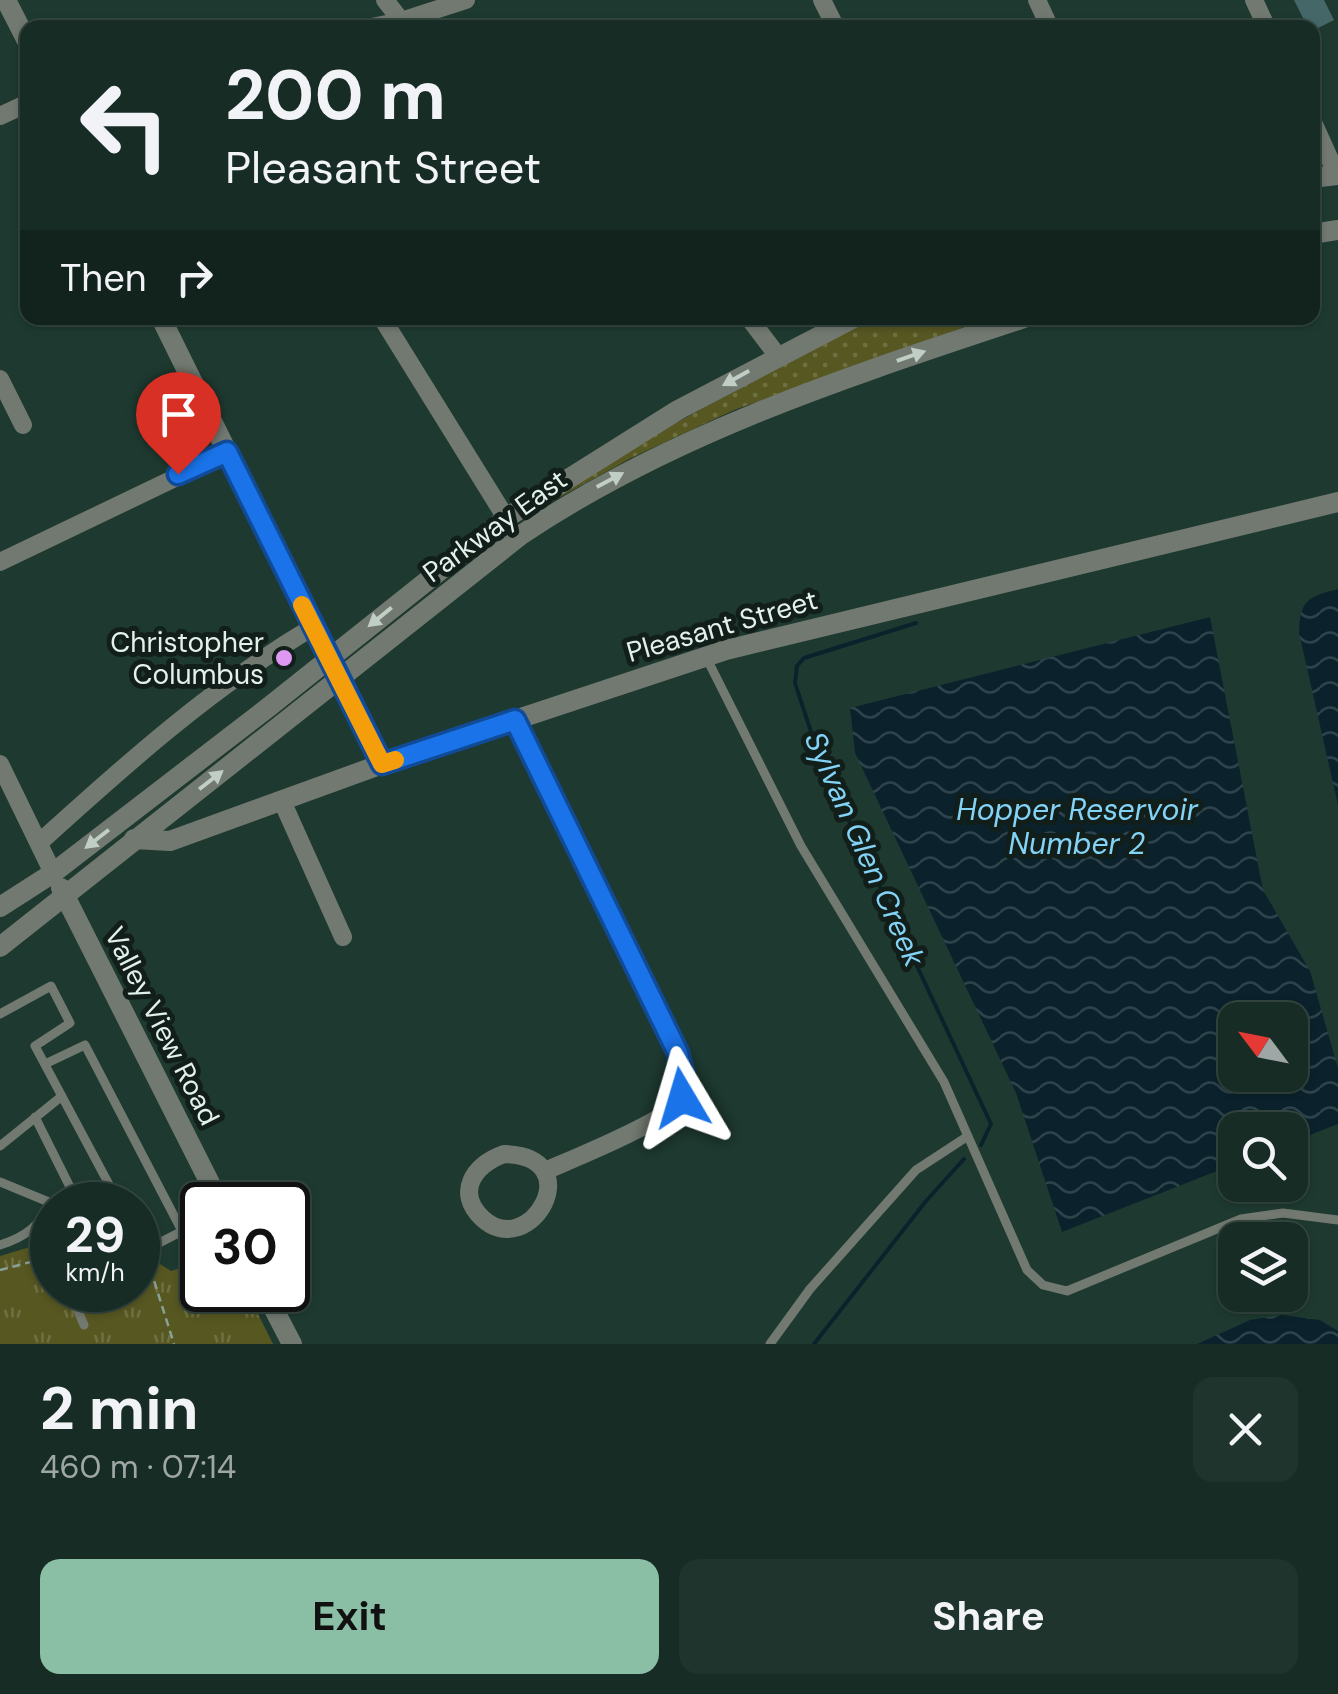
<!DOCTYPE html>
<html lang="en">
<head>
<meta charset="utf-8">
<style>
	body { margin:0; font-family:"DM Sans",sans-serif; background:#1f342c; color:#f1f3f6; height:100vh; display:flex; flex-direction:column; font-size:38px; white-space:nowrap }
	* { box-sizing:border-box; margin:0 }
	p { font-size:32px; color:#9ea7a6 }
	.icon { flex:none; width:55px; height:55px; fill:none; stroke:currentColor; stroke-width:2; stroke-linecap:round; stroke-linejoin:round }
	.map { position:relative; height:1344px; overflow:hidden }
	.drawer { display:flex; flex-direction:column; background:#162c24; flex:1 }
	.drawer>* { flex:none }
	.guide { position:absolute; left:20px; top:20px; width:1300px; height:305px; border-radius:20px; box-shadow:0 2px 8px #0004,0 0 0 2px #354841; background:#162c24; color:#f1f3f6; overflow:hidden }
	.needle { width:65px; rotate:302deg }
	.controls { position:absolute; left:1218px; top:1002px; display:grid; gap:20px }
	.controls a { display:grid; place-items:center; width:90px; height:90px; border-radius:20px; background:#162c24; box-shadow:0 2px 8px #0004,0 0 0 2px #354841; font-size:50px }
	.speed { position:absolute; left:30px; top:1182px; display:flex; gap:20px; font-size:50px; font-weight:700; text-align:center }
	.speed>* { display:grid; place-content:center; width:130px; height:130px; border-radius:50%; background:#162c24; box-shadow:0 2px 8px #0004,0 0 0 2px #354841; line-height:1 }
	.speed small { font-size:25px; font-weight:400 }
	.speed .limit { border:5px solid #111; border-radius:15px; background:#fff; color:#111 }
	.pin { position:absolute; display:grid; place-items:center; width:85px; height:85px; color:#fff; margin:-102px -42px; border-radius:50% 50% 50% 0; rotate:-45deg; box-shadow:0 0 10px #0007 }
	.pin .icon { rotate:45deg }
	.me { position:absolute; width:110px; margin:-55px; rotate:353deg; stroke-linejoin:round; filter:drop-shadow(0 0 8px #0008) }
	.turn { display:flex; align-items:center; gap:35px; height:210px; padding:0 40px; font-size:45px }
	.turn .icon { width:130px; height:130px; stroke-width:2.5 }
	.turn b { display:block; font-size:70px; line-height:85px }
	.then { display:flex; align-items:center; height:95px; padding:0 40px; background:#0003; gap:20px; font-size:38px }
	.round { display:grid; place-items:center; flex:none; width:105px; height:105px; border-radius:20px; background:#1f342c }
	.head { display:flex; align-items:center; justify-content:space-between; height:170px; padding:0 40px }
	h1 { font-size:60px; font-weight:700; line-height:75px }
	.action { display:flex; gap:20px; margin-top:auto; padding:20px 40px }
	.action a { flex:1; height:115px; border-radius:20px; background:#8abfa5; color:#111; font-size:40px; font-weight:700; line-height:115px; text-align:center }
	.action a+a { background:#1f342c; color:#f1f3f6 }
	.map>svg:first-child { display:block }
	.grass { fill:url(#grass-dots) }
	.park { fill:url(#park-tufts) }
	.water { fill:url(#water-waves); fill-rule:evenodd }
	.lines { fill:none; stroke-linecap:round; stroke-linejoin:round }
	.stream { stroke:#0b222c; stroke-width:4 }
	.building { fill:#466768 }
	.path { stroke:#8a9f97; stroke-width:2.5; stroke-dasharray:8 5; stroke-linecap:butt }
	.service { stroke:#727970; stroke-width:9 }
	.minor { stroke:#727970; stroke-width:18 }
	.tertiary { stroke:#727970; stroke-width:20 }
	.oneway { fill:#c0cec6 }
	.route-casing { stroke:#114b97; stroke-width:25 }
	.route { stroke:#1a73e8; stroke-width:18 }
	.slow { stroke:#f59e0b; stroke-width:18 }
	.poi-dot { fill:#de98f2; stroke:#121e19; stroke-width:4 }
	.labels { text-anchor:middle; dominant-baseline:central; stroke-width:10; stroke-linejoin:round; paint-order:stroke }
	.street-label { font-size:28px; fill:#e2f2eb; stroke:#121e19 }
	.poi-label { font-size:28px; fill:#e2f2eb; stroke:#121e19; text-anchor:end }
	.water-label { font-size:30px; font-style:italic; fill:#83d3f7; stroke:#121e19 }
</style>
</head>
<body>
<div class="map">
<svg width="1338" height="1344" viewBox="0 0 1338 1344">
	<defs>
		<pattern id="grass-dots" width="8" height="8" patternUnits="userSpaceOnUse" patternTransform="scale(2.5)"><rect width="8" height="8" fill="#575722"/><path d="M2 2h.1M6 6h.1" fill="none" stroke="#6f7042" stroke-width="1.8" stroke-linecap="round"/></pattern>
		<pattern id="park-tufts" width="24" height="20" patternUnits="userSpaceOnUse" patternTransform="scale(2.5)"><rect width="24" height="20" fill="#575722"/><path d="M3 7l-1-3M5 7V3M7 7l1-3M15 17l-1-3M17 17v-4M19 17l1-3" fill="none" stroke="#6f7042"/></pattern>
		<pattern id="water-waves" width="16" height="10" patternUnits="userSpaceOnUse" patternTransform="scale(2.5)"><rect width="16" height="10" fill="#0b222c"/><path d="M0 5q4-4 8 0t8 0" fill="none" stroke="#2e434b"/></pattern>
	</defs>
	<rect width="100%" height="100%" fill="#1e3a30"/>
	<path class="grass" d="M870,318h119l-255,92 -103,48 -107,59 111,-72z"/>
	<path class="park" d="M52,1235v55h86v-40l33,21 31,-10v29h44l27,54h-273v-88l37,-11z"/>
	<path class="water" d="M1338,589v216l-39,-172c1,-33 8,-36 39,-44z
		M1210,617l53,273 47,81 28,97v56l-48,19v-13h-55v34l-173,68 -46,-139 -161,-340 -5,-45zM1235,1020h55v55h-55z
		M1282,1315l38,5 18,11v13h-141l53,-24z"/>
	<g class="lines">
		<path class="stream" d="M916,623l-112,35 -7,8 -2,17 25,76 171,365 -10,21
			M814,1344l112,-143 38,-42"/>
	</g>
	<path class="building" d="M1294,0h30l10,20 -16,8h-10z"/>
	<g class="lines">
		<path class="path" d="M138,1263l13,8 23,73
			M0,1270l42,-11"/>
		<path class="service" d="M707,659l94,187 143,236 83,188 16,15 24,6 174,-72 42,-6 55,7
			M0,1014l51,-28 19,37 -35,23 85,159
			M45,1064l40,-19 97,186
			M35,1117l44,88
			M0,1146l62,-50
			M0,1182l56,23
			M41,1222l11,28
			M138,1231l23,11 41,-21
			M0,1245c26,-8 38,-19 52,-41
			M69,1290l15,35
			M770,1344l40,-55 106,-119 52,-34"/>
		<path class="minor" d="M385,0l21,27
			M822,0l14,28
			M1037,0l13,28
			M1254,0l13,28
			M367,28l34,-7 65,-21
			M0,116l28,-13
			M1312,120l25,55
			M382,318l124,200
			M749,318l28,37
			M0,379l23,46
			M0,562l227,-109
			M339,679l43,85
			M515,720l162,333c4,14 12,31 5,45 -9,21 -112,62 -137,73
			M0,764l53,109
			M282,801l61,136
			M39,843c87,-79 173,-156 274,-216
			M504,1154c88,2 25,109 -22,64 -27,-26 -8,-53 22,-64z"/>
		<path class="tertiary" d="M6,0l22,43
			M1312,178l26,-3
			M1312,234l26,-4
			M161,318l174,352
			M134,839l36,2 212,-77 344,-114 612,-148
			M61,888l160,317
			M0,907l53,-34 217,-167 236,-188 172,-108 176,-92
			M0,947l521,-412c153,-103 329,-159 503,-217
			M264,1290l28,54"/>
	</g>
	<defs><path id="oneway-solid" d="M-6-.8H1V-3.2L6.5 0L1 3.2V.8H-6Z" transform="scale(2.5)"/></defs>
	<g class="oneway">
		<use href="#oneway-solid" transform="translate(911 356) rotate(-19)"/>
		<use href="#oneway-solid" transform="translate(736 378) rotate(151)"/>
		<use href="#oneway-solid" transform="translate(610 480) rotate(-28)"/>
		<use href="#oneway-solid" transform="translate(380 617) rotate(141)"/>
		<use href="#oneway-solid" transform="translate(211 780) rotate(-38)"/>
		<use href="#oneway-solid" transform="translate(97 839) rotate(142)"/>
	</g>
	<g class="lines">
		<defs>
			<path id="route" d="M178,474l49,-22 155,312 133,-44 163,333 7,28 -3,17"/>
		</defs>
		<use href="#route" class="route-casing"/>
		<use href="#route" class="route"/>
		<path class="slow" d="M302,605l80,159 13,-4"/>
	</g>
	<circle class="poi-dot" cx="284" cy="658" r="10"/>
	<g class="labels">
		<g class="street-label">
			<text transform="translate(495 526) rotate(-36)">Parkway East</text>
			<text transform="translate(722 626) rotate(-16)">Pleasant Street</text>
			<text transform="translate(162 1026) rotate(63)">Valley View Road</text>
		</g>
		<g class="poi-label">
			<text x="264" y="642">Christopher<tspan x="264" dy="32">Columbus</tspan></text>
		</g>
		<g class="water-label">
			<text x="1077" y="809">Hopper Reservoir<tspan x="1077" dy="34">Number 2</tspan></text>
			<text transform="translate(865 849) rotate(66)">Sylvan Glen Creek</text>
		</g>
	</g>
</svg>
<div class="controls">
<a><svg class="needle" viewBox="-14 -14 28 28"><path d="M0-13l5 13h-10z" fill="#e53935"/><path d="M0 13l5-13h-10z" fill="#9ea7a6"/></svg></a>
<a><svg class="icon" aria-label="search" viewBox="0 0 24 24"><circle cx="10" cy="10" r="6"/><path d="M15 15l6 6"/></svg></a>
<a><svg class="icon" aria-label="layers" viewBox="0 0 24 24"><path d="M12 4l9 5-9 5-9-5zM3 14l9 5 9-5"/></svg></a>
</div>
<div class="speed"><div>29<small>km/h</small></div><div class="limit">30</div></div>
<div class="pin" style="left:178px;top:474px;background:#d93025"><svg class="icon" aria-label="arrive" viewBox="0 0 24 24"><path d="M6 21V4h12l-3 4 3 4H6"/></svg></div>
<svg class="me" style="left:682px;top:1098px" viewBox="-20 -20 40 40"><path d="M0-17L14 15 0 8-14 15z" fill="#1a73e8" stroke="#fff" stroke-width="4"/></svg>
<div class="guide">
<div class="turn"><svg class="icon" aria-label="left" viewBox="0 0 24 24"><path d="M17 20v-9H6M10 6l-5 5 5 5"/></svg><div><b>200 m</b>Pleasant Street</div></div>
<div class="then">Then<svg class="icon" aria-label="right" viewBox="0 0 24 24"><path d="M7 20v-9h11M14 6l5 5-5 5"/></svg></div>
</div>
</div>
<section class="drawer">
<div class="head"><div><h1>2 min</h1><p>460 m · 07:14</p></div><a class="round"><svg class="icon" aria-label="close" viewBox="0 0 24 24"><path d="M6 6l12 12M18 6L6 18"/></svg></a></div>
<div class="action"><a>Exit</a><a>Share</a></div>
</section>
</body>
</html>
